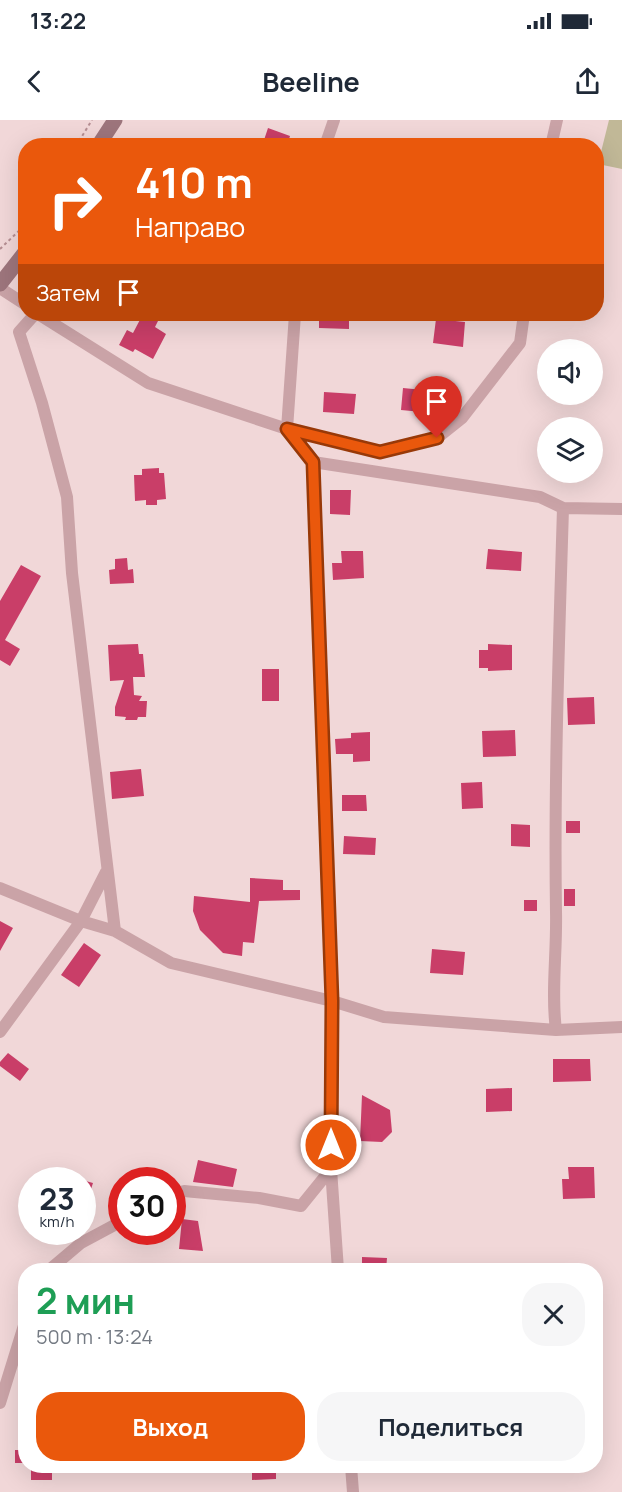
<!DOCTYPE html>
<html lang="ru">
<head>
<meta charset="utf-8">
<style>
	body { margin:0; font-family:Manrope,sans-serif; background:#f6f6f7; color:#1f2937; height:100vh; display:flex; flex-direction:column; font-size:22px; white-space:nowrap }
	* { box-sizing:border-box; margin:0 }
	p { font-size:20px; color:#747a83 }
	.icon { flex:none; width:33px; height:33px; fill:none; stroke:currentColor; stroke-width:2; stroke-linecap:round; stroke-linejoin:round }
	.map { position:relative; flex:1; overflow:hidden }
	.details { position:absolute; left:18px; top:1143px; width:585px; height:210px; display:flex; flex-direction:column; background:#fff; border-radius:24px; box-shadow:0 6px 24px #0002 }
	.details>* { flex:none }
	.banner { position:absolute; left:18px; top:18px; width:586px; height:183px; border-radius:24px; box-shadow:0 6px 24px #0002; background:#ea580c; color:#fff; overflow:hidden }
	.buttons { position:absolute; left:537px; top:219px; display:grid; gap:12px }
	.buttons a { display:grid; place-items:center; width:66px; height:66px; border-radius:50%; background:#fff; box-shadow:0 6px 24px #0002; font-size:30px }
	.speed { position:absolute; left:18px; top:1047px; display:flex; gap:12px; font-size:30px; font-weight:700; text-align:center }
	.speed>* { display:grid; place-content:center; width:78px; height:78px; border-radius:50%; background:#fff; box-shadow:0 6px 24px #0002; line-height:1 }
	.speed small { font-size:15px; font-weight:400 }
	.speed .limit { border:9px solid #d22; background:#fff; color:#111 }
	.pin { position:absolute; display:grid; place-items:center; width:51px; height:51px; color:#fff; margin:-62px -26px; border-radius:50% 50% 50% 0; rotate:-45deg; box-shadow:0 0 6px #0007 }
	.pin .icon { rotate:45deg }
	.me { position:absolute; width:66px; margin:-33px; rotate:0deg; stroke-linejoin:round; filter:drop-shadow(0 0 4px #0008) }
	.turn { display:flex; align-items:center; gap:21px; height:126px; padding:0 18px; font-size:27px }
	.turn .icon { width:78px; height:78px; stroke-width:2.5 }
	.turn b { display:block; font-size:42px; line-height:51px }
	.then { display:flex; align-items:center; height:57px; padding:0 18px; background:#0003; gap:12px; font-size:22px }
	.round { display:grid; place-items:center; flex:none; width:63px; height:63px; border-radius:24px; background:#f6f6f7 }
	.summary { display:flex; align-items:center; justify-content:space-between; height:102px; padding:0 18px }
	h1 { font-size:36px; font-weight:700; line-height:45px; color:#1e9e55 }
	.action { display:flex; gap:12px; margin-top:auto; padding:12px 18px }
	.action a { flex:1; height:69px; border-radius:24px; background:#ea580c; color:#fff; font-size:24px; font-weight:700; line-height:69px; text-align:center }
	.action a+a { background:#f6f6f7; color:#1f2937 }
	.status { display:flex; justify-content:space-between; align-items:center; height:42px; padding:0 30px; background:#fff; direction:ltr }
	.status svg { height:16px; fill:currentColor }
	header { display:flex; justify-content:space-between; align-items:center; height:78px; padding:0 18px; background:#fff; font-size:27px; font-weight:700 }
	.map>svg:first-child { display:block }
	.green { fill:#c1b897 }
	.building { fill:#c93e68 }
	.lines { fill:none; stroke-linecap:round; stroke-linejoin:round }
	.path { stroke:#b58e92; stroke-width:2; stroke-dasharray:3 3; stroke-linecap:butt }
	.minor { stroke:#caa3a7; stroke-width:12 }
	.secondary { stroke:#9d757c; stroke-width:15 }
	.route-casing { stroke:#983908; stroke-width:15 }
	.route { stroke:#ea580c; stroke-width:10 }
</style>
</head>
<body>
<div class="status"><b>13:22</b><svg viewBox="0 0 49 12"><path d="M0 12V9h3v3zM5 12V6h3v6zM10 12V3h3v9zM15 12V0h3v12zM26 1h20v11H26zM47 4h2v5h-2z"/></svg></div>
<header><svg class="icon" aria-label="back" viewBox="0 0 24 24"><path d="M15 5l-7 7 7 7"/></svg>Beeline<svg class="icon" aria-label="share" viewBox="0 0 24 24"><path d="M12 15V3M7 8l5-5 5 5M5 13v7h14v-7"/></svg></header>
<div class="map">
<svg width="622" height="1372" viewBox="0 0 622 1372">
	<rect width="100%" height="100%" fill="#f1d7d8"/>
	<path class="green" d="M609,0h13v49l-24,-5z"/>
	<path class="building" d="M268,8l22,8 -3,10h-25z
		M143,194h6l10,5 -4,8 11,7 -13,25 -18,-10 -2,3 -14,-7 8,-15 6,3z
		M319,194h30v15l-30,-1z
		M436,199l29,3 -2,25 -30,-4z
		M403,268l20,2 -1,22 -21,-2z
		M324,272l32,2 -2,20 -31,-2z
		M159,348v5h5l2,26 -9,1v5h-11v-5l-11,1 -1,-26h8v-6z
		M330,370h21l-1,25 -20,-1z
		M488,429l34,3 -1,19 -35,-2z
		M341,431h22l1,27 -31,2 -1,-17h10z
		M127,438l1,12 5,-1 1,14 -24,1 -1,-14 6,-1v-10z
		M21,445l20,11 -36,64 15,9 -10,17 -10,-6v-59z
		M138,524l1,10h4l2,23h-12l1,18 8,1 -3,5h8l-1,16h-8l-1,3h-12l1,-3 -11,-1v-9l9,-27 -14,1 -2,-36z
		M488,524l24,1v25l-24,1v-3h-9v-18h9z
		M262,549h17v32h-17z
		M594,577l1,27 -27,1 -1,-27z
		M515,610l1,26 -33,1 -1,-26z
		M370,612v29l-17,1v-8h-17l-1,-15 16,-1v-5z
		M141,649l3,27 -32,3 -2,-27z
		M482,662l1,26 -21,1 -1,-26z
		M342,675h24l1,16h-25z
		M566,701h14v12h-14z
		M511,704l19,1v22l-19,-1z
		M344,716l32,2 -1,17 -32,-1z
		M250,758l33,2v10h17v10l-41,1 -5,42 -11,-1 -1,14 -19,-3 -23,-23 -7,-19 1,-15 56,6z
		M564,769h11v17h-11z
		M524,780h13v11h-13z
		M0,801l13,7 -13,23z
		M84,823l17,12 -22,32 -18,-12z
		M432,829l33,3 -2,23 -33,-2z
		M8,933l21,16 -9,12 -20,-15v-4z
		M553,939h37l1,22 -38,1z
		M512,968v23l-26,1v-23z
		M362,975l28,15 2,22 -10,10 -22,-1z
		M198,1040l39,9 -4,18 -40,-5z
		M568,1047h26l1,31 -32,1 -1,-20h7z
		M82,1060l11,3 -9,27h-2z
		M182,1099l16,2 5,30 -24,-2z
		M362,1137l25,1 -1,12h-24z
		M15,1330h11v13h-11z
		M31,1346h21v14h-21z
		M252,1346h24v13l-24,1z"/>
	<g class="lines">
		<path class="path" d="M76,26l16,-26
			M0,129l26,-25"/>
		<path class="minor" d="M325,26l9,-26
			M551,26l6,-26
			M0,168l26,17
			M35,194l-16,18 23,71 25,94 5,76 43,358 56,32 161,38 52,16 172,13 66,-3
			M38,194l110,69 139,46 93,23 57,-14 25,-20 58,-75 4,-29
			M295,194l-8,115 26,33 227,35 23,11 59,1
			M313,342l19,539 -1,168 7,101
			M0,768l81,33 34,10
			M556,910c-5,-38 1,-78 0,-118 -2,-134 3,-269 7,-404
			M0,912l81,-111 25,-49
			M172,1076l12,-5 75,7 42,8 30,-37
			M49,1150l32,-27 41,-22
			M0,1283l26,-84
			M351,1346l2,26"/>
		<path class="secondary" d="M98,26l17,-26
			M0,164l26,-33"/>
	</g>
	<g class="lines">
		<defs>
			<path id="route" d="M331,1025l1,-144 -19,-539 -26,-33 93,23 57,-14"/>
		</defs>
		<use href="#route" class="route-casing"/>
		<use href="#route" class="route"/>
	</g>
</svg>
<div class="buttons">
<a><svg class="icon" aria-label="sound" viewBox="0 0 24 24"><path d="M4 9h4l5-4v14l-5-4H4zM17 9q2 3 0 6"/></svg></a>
<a><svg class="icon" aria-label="layers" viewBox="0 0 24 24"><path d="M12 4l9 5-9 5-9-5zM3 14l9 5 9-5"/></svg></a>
</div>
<div class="speed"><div>23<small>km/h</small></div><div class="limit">30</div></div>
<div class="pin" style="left:437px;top:318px;background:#d93025"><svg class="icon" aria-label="arrive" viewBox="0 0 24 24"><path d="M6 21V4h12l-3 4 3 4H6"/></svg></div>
<svg class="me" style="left:331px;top:1025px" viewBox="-20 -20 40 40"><circle r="17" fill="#ea580c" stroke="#fff" stroke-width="3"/><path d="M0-11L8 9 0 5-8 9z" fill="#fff"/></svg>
<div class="banner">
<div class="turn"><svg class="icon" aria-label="right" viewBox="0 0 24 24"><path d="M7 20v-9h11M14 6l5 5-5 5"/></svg><div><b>410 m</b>Направо</div></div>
<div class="then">Затем<svg class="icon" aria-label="arrive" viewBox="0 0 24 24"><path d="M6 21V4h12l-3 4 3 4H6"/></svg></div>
</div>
<section class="details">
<div class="summary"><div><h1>2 мин</h1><p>500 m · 13:24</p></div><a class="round"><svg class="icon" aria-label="close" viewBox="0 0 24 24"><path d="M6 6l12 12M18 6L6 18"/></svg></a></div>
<div class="action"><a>Выход</a><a>Поделиться</a></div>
</section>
</div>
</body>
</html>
